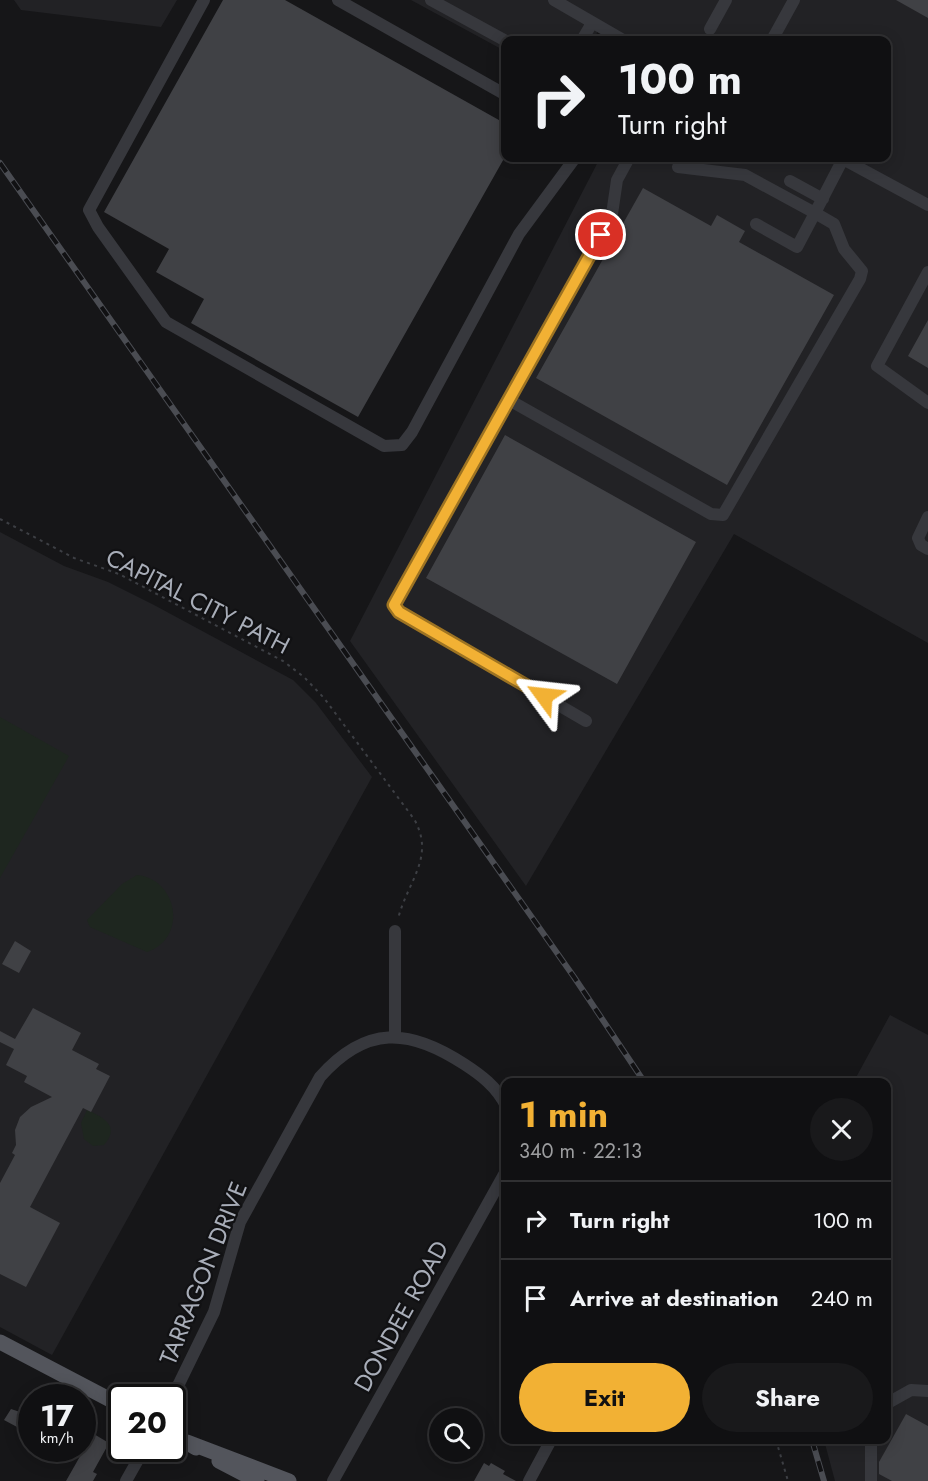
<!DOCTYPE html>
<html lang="en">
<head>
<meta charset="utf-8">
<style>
	body { margin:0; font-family:Jost,sans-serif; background:#19191b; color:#f1f3f6; height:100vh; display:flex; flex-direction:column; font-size:22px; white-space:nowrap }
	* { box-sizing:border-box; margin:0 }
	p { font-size:20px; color:#9c9d9f }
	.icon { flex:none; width:33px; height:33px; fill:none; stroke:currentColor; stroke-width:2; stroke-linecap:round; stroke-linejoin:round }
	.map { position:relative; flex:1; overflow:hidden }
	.panel { position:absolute; left:501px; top:1078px; width:390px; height:366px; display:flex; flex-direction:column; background:#101012; border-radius:12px; box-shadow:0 3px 15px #0003,0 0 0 2px #303032 }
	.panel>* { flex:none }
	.banner { position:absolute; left:501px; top:36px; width:390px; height:126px; border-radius:12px; box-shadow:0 3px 15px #0003,0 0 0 2px #303032; background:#101012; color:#f1f3f6; overflow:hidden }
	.controls { position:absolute; left:429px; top:1408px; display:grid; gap:12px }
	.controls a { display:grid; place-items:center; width:54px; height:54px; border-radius:50%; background:#101012; box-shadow:0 3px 15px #0003,0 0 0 2px #303032; font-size:30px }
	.speed { position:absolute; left:18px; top:1384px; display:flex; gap:12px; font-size:30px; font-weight:700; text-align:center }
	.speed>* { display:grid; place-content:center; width:78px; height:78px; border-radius:50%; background:#101012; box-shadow:0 3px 15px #0003,0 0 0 2px #303032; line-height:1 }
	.speed small { font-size:15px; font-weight:400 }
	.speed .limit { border:3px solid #111; border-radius:9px; background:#fff; color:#111 }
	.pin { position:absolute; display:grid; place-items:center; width:51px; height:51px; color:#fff; margin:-26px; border:3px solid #fff; border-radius:50%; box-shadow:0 2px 6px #0007 }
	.me { position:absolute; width:66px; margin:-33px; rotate:300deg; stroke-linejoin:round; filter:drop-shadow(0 0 4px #0008) }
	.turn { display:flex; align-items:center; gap:21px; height:126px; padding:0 18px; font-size:27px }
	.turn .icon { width:78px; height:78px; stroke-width:2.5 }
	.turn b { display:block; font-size:42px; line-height:51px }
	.round { display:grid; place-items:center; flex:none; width:63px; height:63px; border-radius:32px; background:#19191b }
	.overview { display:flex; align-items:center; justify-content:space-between; height:102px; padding:0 18px }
	h1 { font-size:36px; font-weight:700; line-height:45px; color:#f2b134 }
	.action { display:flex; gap:12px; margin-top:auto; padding:12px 18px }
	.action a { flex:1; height:69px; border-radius:36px; background:#f2b134; color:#111; font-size:24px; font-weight:700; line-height:69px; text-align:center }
	.action a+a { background:#19191b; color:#f1f3f6 }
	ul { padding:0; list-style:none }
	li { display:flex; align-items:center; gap:18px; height:78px; padding:0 18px; border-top:2px solid #303032 }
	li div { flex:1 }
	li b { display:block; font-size:22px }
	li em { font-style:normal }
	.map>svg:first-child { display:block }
	.built { fill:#222225 }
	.green { fill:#1e261f }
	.building { fill:#404145 }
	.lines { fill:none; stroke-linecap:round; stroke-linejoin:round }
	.path { stroke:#3d3f44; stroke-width:2; stroke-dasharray:3 4.5; stroke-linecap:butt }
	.minor { stroke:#37383d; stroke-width:12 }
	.major { stroke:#53555c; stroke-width:15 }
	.rail-casing { stroke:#4a4c52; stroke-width:6 }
	.rail { stroke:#111113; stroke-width:4; stroke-dasharray:11; stroke-linecap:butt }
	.route-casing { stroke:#9d7322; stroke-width:15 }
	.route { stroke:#f2b134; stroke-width:10 }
	.labels { text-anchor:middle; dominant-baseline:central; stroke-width:4.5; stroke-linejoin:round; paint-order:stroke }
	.street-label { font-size:24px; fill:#a8adb8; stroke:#111113 }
</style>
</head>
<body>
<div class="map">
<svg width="928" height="1481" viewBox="0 0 928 1481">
	<rect width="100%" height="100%" fill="#161618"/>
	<path class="built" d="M14,0h163l-16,27 -140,-17z
		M411,0h517v643l-194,-109 -208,352 -176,-245 250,-483h286v-118h-263l-24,-12 -5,12h-88l-1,11z
		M0,532l64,34 44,16 46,23 139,75 23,23 56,74 -320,578 -52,-28z
		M890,1015l38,20v446h-93l-11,-41h62v-357h-33z"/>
	<path class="green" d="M0,717l69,39 -69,122z
		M137,875c41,4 51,63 10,77l-57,-25 -3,-7 35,-36z
		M87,1110c18,8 33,16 17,35l-11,1 -9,-7 -3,-16z"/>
	<path class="building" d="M223,0h62l221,124v31l-148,262 -167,-94 13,-24 -48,-27 13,-23 -65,-37z
		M896,0h32v18z
		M643,188l68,38 6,-11 28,16 -6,11 95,53 -107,190 -191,-107z
		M928,320v48l-20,-12z
		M505,435l191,107 -79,142 -191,-106z
		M15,941l16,10 -12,22 -17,-9z
		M33,1008l48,25 -9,17 27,14 -3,5 14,7 -19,36 -8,-4 -53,99 30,16 -34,64 -26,-13v-91l15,-28 -3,-2 4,-8 -1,-15 5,-13 11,-10 21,-10 -28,-15 3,-6 -21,-11 8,-16 -14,-7v-11l15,8z
		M11,1409l21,7v19l-28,-15z
		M906,1414l22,12v55h-36l-13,-7v-12z
		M82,1427l27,16 -16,29 4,2 -4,7h-27l17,-30z
		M484,1463l5,3 2,-3 14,8 -2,3 13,7h-42z"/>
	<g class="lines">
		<path class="path" d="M0,519l74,39 45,16 164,87 21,16 20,21 90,121c22,38 -7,63 -16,100
			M584,1083l11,-4 10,4
			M776,1440l12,41"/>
		<path class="minor" d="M204,0l-115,210 9,17 68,95 218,124 18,-1 10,-13 107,-198 56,-76
			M338,0l168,95
			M431,0l75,41
			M554,0l69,40
			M710,29l16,-29
			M582,40l10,-17
			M772,40l22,-40
			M841,158l87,47
			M678,167l67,8 70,38 28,-54
			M790,181l33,18
			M928,272l-51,94 51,37
			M509,400l202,114 12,1 137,-236 2,-8 -18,-22 -10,-25 -19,-11 -18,34 -41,-23
			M928,517l-10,21 3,7 7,4
			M586,721l-187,-109 -5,-7 218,-391 5,-34 12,-22
			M395,931v105
			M172,1398l42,-86 26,-90 80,-145c46,-52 89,-49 144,-13 17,11 33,23 42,42
			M886,1404l25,-14 17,1
			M126,1481l18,-32
			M333,1481l173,-310
			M529,1481l22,-41
			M871,1481v-41"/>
		<path class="major" d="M0,1342l122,64
			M172,1434l24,14
			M187,1442l102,39
			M219,1461l38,20"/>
		<defs>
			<path id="rail" d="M0,163l574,814 71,106
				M812,1440l12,41"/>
		</defs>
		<use href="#rail" class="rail-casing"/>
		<use href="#rail" class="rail"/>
	</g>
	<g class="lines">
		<defs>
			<path id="route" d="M544,696l-145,-84 -5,-7 207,-370"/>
		</defs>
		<use href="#route" class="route-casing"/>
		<use href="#route" class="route"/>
	</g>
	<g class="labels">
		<g class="street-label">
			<text transform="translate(198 601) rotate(27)">CAPITAL CITY PATH</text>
			<text transform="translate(203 1273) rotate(-68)">TARRAGON DRIVE</text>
			<text transform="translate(401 1316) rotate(-61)">DONDEE ROAD</text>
		</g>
	</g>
</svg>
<div class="controls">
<a><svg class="icon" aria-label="search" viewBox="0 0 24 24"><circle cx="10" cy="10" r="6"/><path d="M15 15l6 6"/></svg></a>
</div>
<div class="speed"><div>17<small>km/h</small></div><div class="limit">20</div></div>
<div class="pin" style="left:601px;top:235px;background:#d93025"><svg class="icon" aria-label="arrive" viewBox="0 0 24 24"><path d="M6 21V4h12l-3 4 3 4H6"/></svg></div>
<svg class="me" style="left:544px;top:696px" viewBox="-20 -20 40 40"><path d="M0-17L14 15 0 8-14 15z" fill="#f2b134" stroke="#fff" stroke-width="4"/></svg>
<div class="banner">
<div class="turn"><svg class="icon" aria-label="right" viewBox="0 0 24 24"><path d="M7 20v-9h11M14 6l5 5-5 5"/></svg><div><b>100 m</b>Turn right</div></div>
</div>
<section class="panel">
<div class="overview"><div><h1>1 min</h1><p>340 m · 22:13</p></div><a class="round"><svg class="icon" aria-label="close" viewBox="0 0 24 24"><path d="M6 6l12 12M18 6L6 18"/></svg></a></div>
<ul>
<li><svg class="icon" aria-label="right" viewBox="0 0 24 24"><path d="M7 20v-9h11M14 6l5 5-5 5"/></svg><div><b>Turn right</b></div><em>100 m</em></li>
<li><svg class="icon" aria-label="arrive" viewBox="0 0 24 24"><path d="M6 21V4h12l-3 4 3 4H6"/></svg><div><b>Arrive at destination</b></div><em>240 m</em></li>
</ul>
<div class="action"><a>Exit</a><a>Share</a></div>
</section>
</div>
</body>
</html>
